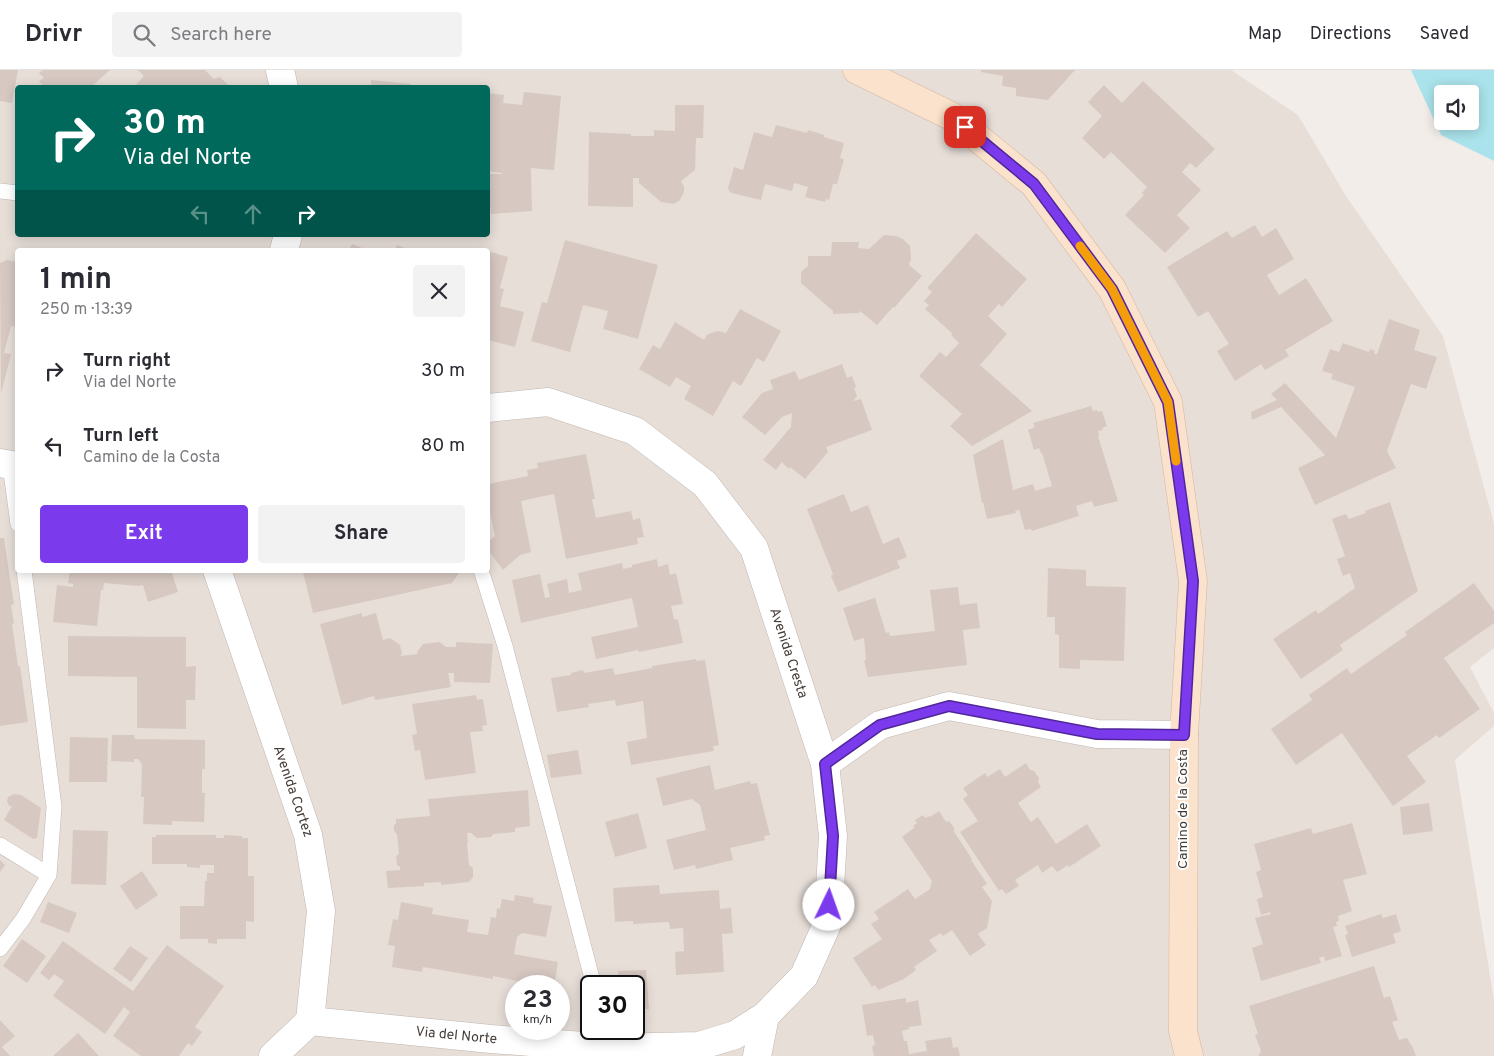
<!DOCTYPE html>
<html lang="en">
<head>
<meta charset="utf-8">
<style>
	body { margin:0; font-family:Overpass,sans-serif; background:#f2f2f3; color:#2b2b33; height:100vh; display:flex; flex-direction:column; font-size:19px; white-space:nowrap }
	* { box-sizing:border-box; margin:0 }
	p { font-size:16px; color:#7c7c81 }
	.icon { flex:none; width:28px; height:28px; fill:none; stroke:currentColor; stroke-width:2; stroke-linecap:round; stroke-linejoin:round }
	.map { position:relative; flex:1; overflow:hidden }
	.details { position:absolute; left:15px; top:178px; width:475px; height:325px; display:flex; flex-direction:column; background:#fff; border-radius:5px; box-shadow:0 2px 12px #0003 }
	.details>* { flex:none }
	.banner { position:absolute; left:15px; top:15px; width:475px; height:152px; border-radius:5px; box-shadow:0 2px 12px #0003; background:#00695c; color:#fff; overflow:hidden }
	.fabs { position:absolute; left:1434px; top:15px; display:grid; gap:10px }
	.fabs a { display:grid; place-items:center; width:45px; height:45px; border-radius:5px; background:#fff; box-shadow:0 2px 12px #0003; font-size:25px }
	.speed { position:absolute; left:505px; top:905px; display:flex; gap:10px; font-size:25px; font-weight:700; text-align:center }
	.speed>* { display:grid; place-content:center; width:65px; height:65px; border-radius:50%; background:#fff; box-shadow:0 2px 12px #0003; line-height:1 }
	.speed small { font-size:12px; font-weight:400 }
	.speed .limit { border:2px solid #111; border-radius:8px; background:#fff; color:#111 }
	.pin { position:absolute; display:grid; place-items:center; width:42px; height:42px; color:#fff; margin:-21px; border-radius:10px; box-shadow:0 2px 8px #0006 }
	.me { position:absolute; width:55px; margin:-28px; rotate:3deg; stroke-linejoin:round; filter:drop-shadow(0 0 4px #0008) }
	.turn { display:flex; align-items:center; gap:18px; height:105px; padding:0 25px; font-size:22px }
	.turn .icon { width:65px; height:65px; stroke-width:2.5 }
	.turn b { display:block; font-size:35px; line-height:42px }
	.lanes { display:flex; align-items:center; height:48px; padding:0 25px; background:#0003; justify-content:center; gap:25px; direction:ltr }
	.lanes .off { opacity:.35 }
	.round { display:grid; place-items:center; flex:none; width:52px; height:52px; border-radius:5px; background:#f2f2f3 }
	.summary { display:flex; align-items:center; justify-content:space-between; height:85px; padding:0 25px }
	h1 { font-size:30px; font-weight:700; line-height:38px }
	.cta { display:flex; gap:10px; margin-top:auto; padding:10px 25px }
	.cta a { flex:1; height:58px; border-radius:5px; background:#7c3aed; color:#fff; font-size:20px; font-weight:700; line-height:58px; text-align:center }
	.cta a+a { background:#f2f2f3; color:#2b2b33 }
	ul { padding:0; list-style:none }
	li { display:flex; align-items:center; gap:15px; height:75px; padding:0 25px }
	li div { flex:1 }
	li b { display:block; font-size:19px }
	li em { font-style:normal }
	header { display:flex; align-items:center; gap:30px; box-sizing:border-box; height:70px; padding:0 25px; background:#fff; border-bottom:1px solid #e1e1e2 }
	header strong { font-size:24px }
	nav { display:flex; gap:28px; margin-inline-start:auto; font-size:18px }
	.search { width:350px; height:45px; background:#f2f2f3; display:flex; align-items:center; gap:12px; box-sizing:border-box; padding:0 18px; border-radius:5px; color:#7c7c81; font-size:19px }
	.map>svg:first-child { display:block }
	.residential { fill:#e7ded8; fill-rule:evenodd }
	.water { fill:#aae3eb; fill-rule:evenodd }
	.building { fill:#d7c9c2 }
	.lines { fill:none; stroke-linecap:round; stroke-linejoin:round }
	.lane-casing { stroke:#c1b6af; stroke-width:16 }
	.street-casing { stroke:#c1b6af; stroke-width:29 }
	.secondary-casing { stroke:#d3b69e; stroke-width:29 }
	.lane { stroke:#fff; stroke-width:15 }
	.street { stroke:#fff; stroke-width:28 }
	.secondary { stroke:#fbe2cc; stroke-width:28 }
	.route-casing { stroke:#51269a; stroke-width:12 }
	.route { stroke:#7c3aed; stroke-width:9 }
	.slow { stroke:#f59e0b; stroke-width:9 }
	.labels { text-anchor:middle; dominant-baseline:central; stroke-width:4; stroke-linejoin:round; paint-order:stroke }
	.street-label { font-size:14px; fill:#463d38; stroke:#fff }
</style>
</head>
<body>
<header>
<strong>Drivr</strong>
<div class="search"><svg class="icon" aria-label="search" viewBox="0 0 24 24"><circle cx="10" cy="10" r="6"/><path d="M15 15l6 6"/></svg>Search here</div>
<nav><a>Map</a><a>Directions</a><a>Saved</a></nav>
</header>
<div class="map">
<svg width="1494" height="986" viewBox="0 0 1494 986">
	<rect width="100%" height="100%" fill="#f3ede9"/>
	<path class="residential" d="M0,0h1231l67,45 48,81 97,140 51,188v124l-24,19 24,46v13l-39,34 39,240v56h-1494zM18,18h470v147h-470zM18,180h470v320h-470zM516,916h43v43h-43zM591,916h43v43h-43z"/>
	<path class="water" d="M1411,0h83v91l-53,-26zM1442,24h28v27h-28z"/>
	<path class="building" d="M0,0h18l-6,33 -12,-2z
		M43,0h67l-18,16 1,2h-48l-6,-7 5,-3 -5,-5z
		M138,0h67l9,9 6,-2 11,11h-98l11,-12z
		M981,0h94l-27,30 -32,-4v-8l-14,-2 1,-10 -22,-4z
		M371,10l40,4 -1,4h-39z
		M1143,11l72,68 -19,19 -6,-5 -8,9 19,18 -24,25 13,13 -25,25 -40,-38 19,-20 -2,-2 5,-6 -36,-35 -7,7 -22,-21 20,-22 -14,-14 16,-17 18,18z
		M524,22l37,4 -7,74 -23,-2 1,43 -41,3 -3,-30h2v-10h12v-1l-14,-2v-78l16,2 -1,8 19,2z
		M675,35h29l-1,33h-7l-1,32 -14,11 3,6v5l-4,8 -6,4 -13,-2 -22,-19v-5h-6v29l-45,-1 1,-74 42,2v2h23v-6l21,1z
		M776,55l31,8 1,-3 16,5v2l20,6 -4,15 4,1 -7,25h-4l-4,16 -3,-1 -1,3 -20,-5 3,-10 -14,-4 -2,8 -27,-7 -4,16 -29,-7 -3,-2 -1,-3 6,-21 9,3 11,-38 18,5z
		M1255,155l7,12 14,-9 18,31 -27,16 12,20 27,-17 27,43 -48,29 4,6 -24,14 -4,-6 -26,17 -18,-30 12,-7 -21,-33 -10,6 -31,-50 60,-36 5,7z
		M976,163l51,46 -25,28 -3,-3 -11,12 19,18 -27,31 52,46 -60,35 -22,-20 12,-12 -43,-38 21,-24 6,5 13,-14 -8,-8 2,-1 -28,-25 4,-4 -5,-4 8,-9 -5,-4z
		M884,165l12,1 7,3 7,7 1,13 -2,6 13,11 -28,32 -1,-1 -16,18 -17,-14 -1,2 -26,1v-3l-32,-28v-11l7,-6v-10h23l1,-14h27l-1,6 11,1z
		M565,170l93,25 -20,74 -35,-10 5,-18 -25,-6 -13,47 -39,-11 11,-39 5,1z
		M352,174l15,6h-18z
		M397,175l13,5h-15z
		M488,181l20,6 -8,31 4,1 -4,17 24,6 -9,35 -27,-7z
		M7,190l9,2 2,2v63l-7,-1 -7,27 7,1 -10,40 -1,-131z
		M740,239l41,22 -17,31 -7,-4 -16,28 -8,-5 -20,35 -29,-17 7,-13 -15,-9 -6,10 -31,-18 14,-24 7,4 15,-27 29,18 3,-5 4,-2 7,-2 8,2z
		M1389,249l31,11 -6,20 23,7 -11,32 -15,-5 -24,67 9,17 -81,37 -17,-37 27,-13 -44,-48 -29,13 -1,-8 26,-12 -6,-6 14,-11 51,55 19,-51 -24,-8 2,-5 -11,-3 8,-22 9,3 4,-9 26,9 1,-3 5,2 -1,3h3z
		M842,294l5,14 5,-2 4,11 -2,1 3,8 -4,5 8,-2 11,31 -46,17 2,5 -23,27 -15,-12 -1,2 -7,-7 -6,8 -13,-10 28,-33 1,-14 -10,4 -17,18 -23,-18 20,-24 11,-4 -3,-9 25,-9 4,9z
		M1091,336l2,5 4,-1 1,2 4,-1 5,15 -5,2 1,2 -5,1 1,5h-1l20,65 -24,6 -2,-6 -16,5 3,10 -47,15 -1,-2 -6,1 -6,-20 -4,1 1,2 -29,6 -4,-17 -1,1 -9,-48 30,-16 10,51 20,-6 2,7 17,-5 -10,-33h-1l-2,-5 -5,2 -6,-20 7,-3 -2,-4z
		M586,384l9,45h-3l4,19 35,-7 2,9 7,-2 4,19 -7,1 1,6 -72,15 -12,-65 -33,7 10,51 -11,3 -17,15 -15,-20v-8l7,-6 -5,-24h-2v-28l40,-8 -1,-6 11,-2 -1,-5z
		M844,424l7,18 17,-7 15,39 16,-7 8,20 -10,4 3,7 -62,24 -7,-16 2,-2 -26,-65z
		M1390,432l28,89 -78,54 3,5 -42,29 -28,-40 43,-29 2,4 37,-26 -5,-15 -7,3 -6,-17 8,-3 -13,-37 14,-5 3,5 17,-6 -1,-2z
		M0,468h4l6,41 4,25 -3,1 3,18 -2,1 6,42h2l8,56 -28,4z
		M657,489l1,8 10,-3 2,11 6,-2 7,31 -12,2 3,13 4,1 5,23 -44,9 -1,-2 -42,9 -5,-22 47,-10 -6,-29 -111,25 -9,-43 28,-6 5,24 5,-1 -3,-13 20,-5 2,14 13,-3 -4,-17 44,-10 1,6 9,-2v-2z
		M1048,498l38,2v16l40,1 -2,74 -44,-1v9l-21,-1v-33l-4,-1v-17h-8z
		M70,500h101l7,22 -30,10 -5,-17 -4,1 -35,-3 -1,7h-2l-4,36 -44,-4 4,-37 16,2v-3l-5,-1z
		M304,500h157l-9,13 -139,30 -10,-41z
		M1474,513l20,28v12l-50,35 36,51 -41,29 -2,-3 -30,21 19,26 -33,24 -51,-73 -46,32 -25,-36 41,-29 -3,-5 38,-27 4,6 56,-39 -2,-3z
		M958,517l2,18 17,-2 3,25 -17,2 4,35 -99,12 -4,-17h2l-2,-22 -10,3 -11,-33 32,-10 11,35 3,-1 1,4 45,-5 -5,-41z
		M362,543v4l14,-4 7,27 7,-2 10,7 2,9 -2,2 18,-2 -1,-2 6,-8 16,-2 7,5h10v-5l37,2 -3,39 -36,-1v-9h-6l3,14 -76,13 -1,-4 -32,9 -22,-81z
		M68,566l118,1v30l10,-1 -1,34h-9v29l-49,-1v-51l-69,-1z
		M696,589v2l9,-1 14,85 -6,1 1,5 -83,14 -4,-23 20,-4 -4,-37 -27,5 -1,-6 -27,4 1,3 -32,5 -6,-34 20,-3v-2l12,-3 1,3 29,-5 2,7 37,-7v-2z
		M476,625l1,5 6,-1 4,26 -5,1 1,5 -13,1 6,41 -51,7 -5,-30 -5,1 -3,-16 5,-1 -5,-30z
		M112,665h22l1,4 70,1v29h-3v24h3l-1,29 -32,-1v4l-29,-1 1,-27h-3l1,-33 -4,-5h-4v3l-23,-1z
		M70,667l38,1 -1,44h-38z
		M578,680l4,24 -31,4 -4,-23z
		M1026,693l4,7 4,1 5,7 -1,4 3,5 -23,16 13,19 7,-5 18,27 31,-20 14,22 -32,21 -1,-2 -11,7 -5,-6 -10,7 -4,-8 -23,15 4,6 -13,8 -4,-5 -3,2 -39,-59 18,-11 -15,-22 5,-4 -5,-7 22,-15 2,4 13,-8 5,8z
		M710,695l5,25 35,-9 1,3 6,-1 13,52 -6,1 1,4 -35,8 3,12 -37,9 -1,-4 -21,5 -8,-30 40,-10 -6,-25 -8,-6 -29,7 -7,-28z
		M528,720l2,36 -15,2v4l-22,2 -2,3 -14,1 -6,-5h-4l1,10h-1l2,22 4,3v9l-4,5 -28,3v-3l-17,1v3l-36,2 -2,-17 14,-1v-3l-3,-2 -1,-9 3,-2 -2,-20 -3,-3v-6l2,-1v-5l34,-3 -2,-17z
		M14,724l7,1 20,13 -4,30 -4,1 -29,-19 8,-14h-3l-2,-5 1,-4z
		M1429,733l4,28 -30,4 -3,-28z
		M939,741l7,11 3,-1 6,8 -2,1 19,29 -1,1 16,24 -5,3 10,14 -5,27 -9,6 8,11 -16,11 -18,-26 -9,6 -2,-3 -12,7 8,11 -23,16 2,3 -12,9 -26,11 -3,-5 -3,2 -19,-29 29,-19 -11,-15 8,-5 -5,-7 34,-23 7,10 15,-10 2,-8 -30,-44 13,-10 -2,-1 4,-3 -2,-3 8,-5 2,3 4,-2 1,1z
		M638,743l9,35 -32,9 -10,-35z
		M1352,753l15,51 -24,6 9,31 -14,5 1,5 -3,1 1,4 -4,1 9,29 -17,5 -1,-5 -5,2 2,5 -60,18 -9,-33 11,-4 -8,-26 16,-4 -1,-2 -9,3 -4,-16 6,-2 -7,-25 5,-2 -7,-26 57,-16 2,6z
		M73,760l35,1 -2,54 -35,-1z
		M156,765h60v3h8v-3l18,1v2h6v38h6v46l-8,-1v18h-29v5l-9,-1v-4h-28v-33h24l1,-25h2v-8h7v-8h-14v3l-13,-1v-3h-35v-27h4z
		M0,790l5,5 -5,7z
		M142,801l16,24 -22,15 -16,-24z
		M659,815l1,9 59,-4 1,19 11,-1 2,25 -11,1 2,38 -48,3 -1,-23 9,-1 -1,-23 -13,1 -1,-7 -36,2v-3l-18,1 -2,-34z
		M515,825l19,3 -1,5 19,3 -6,31 -24,-4 -5,4 -3,17 44,8 -4,24h-32l1,-4 -30,-6v3l-70,-12 -1,5 -30,-5 3,-21 -7,-1 5,-26 5,1 3,-18 32,6 -1,6 37,6 -2,12 21,3 3,-18 5,1 1,-10 3,1 2,-10 12,2z
		M48,832l29,11 -8,20 -29,-11z
		M1381,844l2,4 13,-4 5,17 -8,3 3,9 -44,14 -7,-22 3,-1 -3,-8z
		M22,869l24,17 -19,27 -24,-17z
		M63,871l70,50 34,-46 57,41 -29,41 7,5 -10,14 -4,-3 -9,13h-38l-28,-20 17,-24 -6,-5 -19,27 -52,-38 11,-15 -10,-7 -5,6 -9,-7z
		M130,876l18,12 -17,24 -18,-13z
		M1374,896l10,32 6,-2 8,24 -6,2 7,18 8,-2 6,10 3,8h-158l3,-5 -6,-16 3,-1 -9,-28z
		M646,900l3,39 -15,1v-24h-15l-1,-15z
		M906,928v5l12,-3 4,25 -13,2v2l-7,2 2,10h3l2,13 18,-3 -2,-10 26,-4 2,11 5,-1 2,9h-86l-2,-10 3,-1 -2,-10 -6,1 -5,-31z
		M0,950l15,16 -13,11 8,9h-10z
		M78,963l21,23h-46z"/>
	<g class="lines">
		<defs>
			<path id="lane" d="M0,121l18,2
				M10,395l8,59
				M481,500l24,76 89,340
				M0,775l49,30
				M0,879l23,-30 26,-44 5,-68 -30,-237
				M605,959l5,19"/>
			<g id="street">
				<path d="M280,0l4,18"/>
				<path d="M284,180l4,-15"/>
				<path id="s1" d="M488,338l60,-6 87,29 70,53 49,64 71,216 8,72 -5,86 -24,54 -39,40 -8,40"/>
				<path d="M0,393l18,3"/>
				<path id="s2" d="M217,500l91,265 13,76 -11,110"/>
				<path d="M825,694l55,-39 69,-19 148,28 87,1"/>
				<path id="s3" d="M273,986l37,-35 181,18 119,9 89,-2 36,-11 30,-19"/>
			</g>
			<path id="secondary" d="M857,0l94,46 83,68 78,105 56,113 25,179 -9,154 -1,296 6,25"/>
		</defs>
		<use href="#lane" class="lane-casing"/>
		<use href="#street" class="street-casing"/>
		<use href="#secondary" class="secondary-casing"/>
		<use href="#lane" class="lane"/>
		<use href="#street" class="street"/>
		<use href="#secondary" class="secondary"/>
	</g>
	<g class="lines">
		<defs>
			<path id="route" d="M829,835l4,-69 -8,-72 55,-39 69,-19 148,28 87,1 9,-154 -25,-179 -56,-113 -78,-105 -69,-57"/>
		</defs>
		<use href="#route" class="route-casing"/>
		<use href="#route" class="route"/>
		<path class="slow" d="M1080,176l32,43 56,113 8,59"/>
	</g>
	<g class="labels">
		<g class="street-label">
			<text stroke="none"><textPath href="#s1" startOffset="431">Avenida Cresta</textPath></text>
			<text stroke="none"><textPath href="#s2" startOffset="234">Avenida Cortez</textPath></text>
			<text transform="translate(1183 739) rotate(-90)">Camino de la Costa</text>
			<text stroke="none"><textPath href="#s3" startOffset="198">Via del Norte</textPath></text>
		</g>
	</g>
</svg>
<div class="fabs">
<a><svg class="icon" aria-label="sound" viewBox="0 0 24 24"><path d="M4 9h4l5-4v14l-5-4H4zM17 9q2 3 0 6"/></svg></a>
</div>
<div class="speed"><div>23<small>km/h</small></div><div class="limit">30</div></div>
<div class="pin" style="left:965px;top:57px;background:#d93025"><svg class="icon" aria-label="arrive" viewBox="0 0 24 24"><path d="M6 21V4h12l-3 4 3 4H6"/></svg></div>
<svg class="me" style="left:829px;top:835px" viewBox="-20 -20 40 40"><circle r="19" fill="#fff"/><path d="M0-13L10 11 0 6-10 11z" fill="#7c3aed"/></svg>
<div class="banner">
<div class="turn"><svg class="icon" aria-label="right" viewBox="0 0 24 24"><path d="M7 20v-9h11M14 6l5 5-5 5"/></svg><div><b>30 m</b>Via del Norte</div></div>
<div class="lanes"><svg class="icon off" aria-label="left" viewBox="0 0 24 24"><path d="M17 20v-9H6M10 6l-5 5 5 5"/></svg><svg class="icon off" aria-label="ahead" viewBox="0 0 24 24"><path d="M12 20V5M6 11l6-6 6 6"/></svg><svg class="icon" aria-label="right" viewBox="0 0 24 24"><path d="M7 20v-9h11M14 6l5 5-5 5"/></svg></div>
</div>
<section class="details">
<div class="summary"><div><h1>1 min</h1><p>250 m · 13:39</p></div><a class="round"><svg class="icon" aria-label="close" viewBox="0 0 24 24"><path d="M6 6l12 12M18 6L6 18"/></svg></a></div>
<ul>
<li><svg class="icon" aria-label="right" viewBox="0 0 24 24"><path d="M7 20v-9h11M14 6l5 5-5 5"/></svg><div><b>Turn right</b><p>Via del Norte</p></div><em>30 m</em></li>
<li><svg class="icon" aria-label="left" viewBox="0 0 24 24"><path d="M17 20v-9H6M10 6l-5 5 5 5"/></svg><div><b>Turn left</b><p>Camino de la Costa</p></div><em>80 m</em></li>
</ul>
<div class="cta"><a>Exit</a><a>Share</a></div>
</section>
</div>
</body>
</html>
